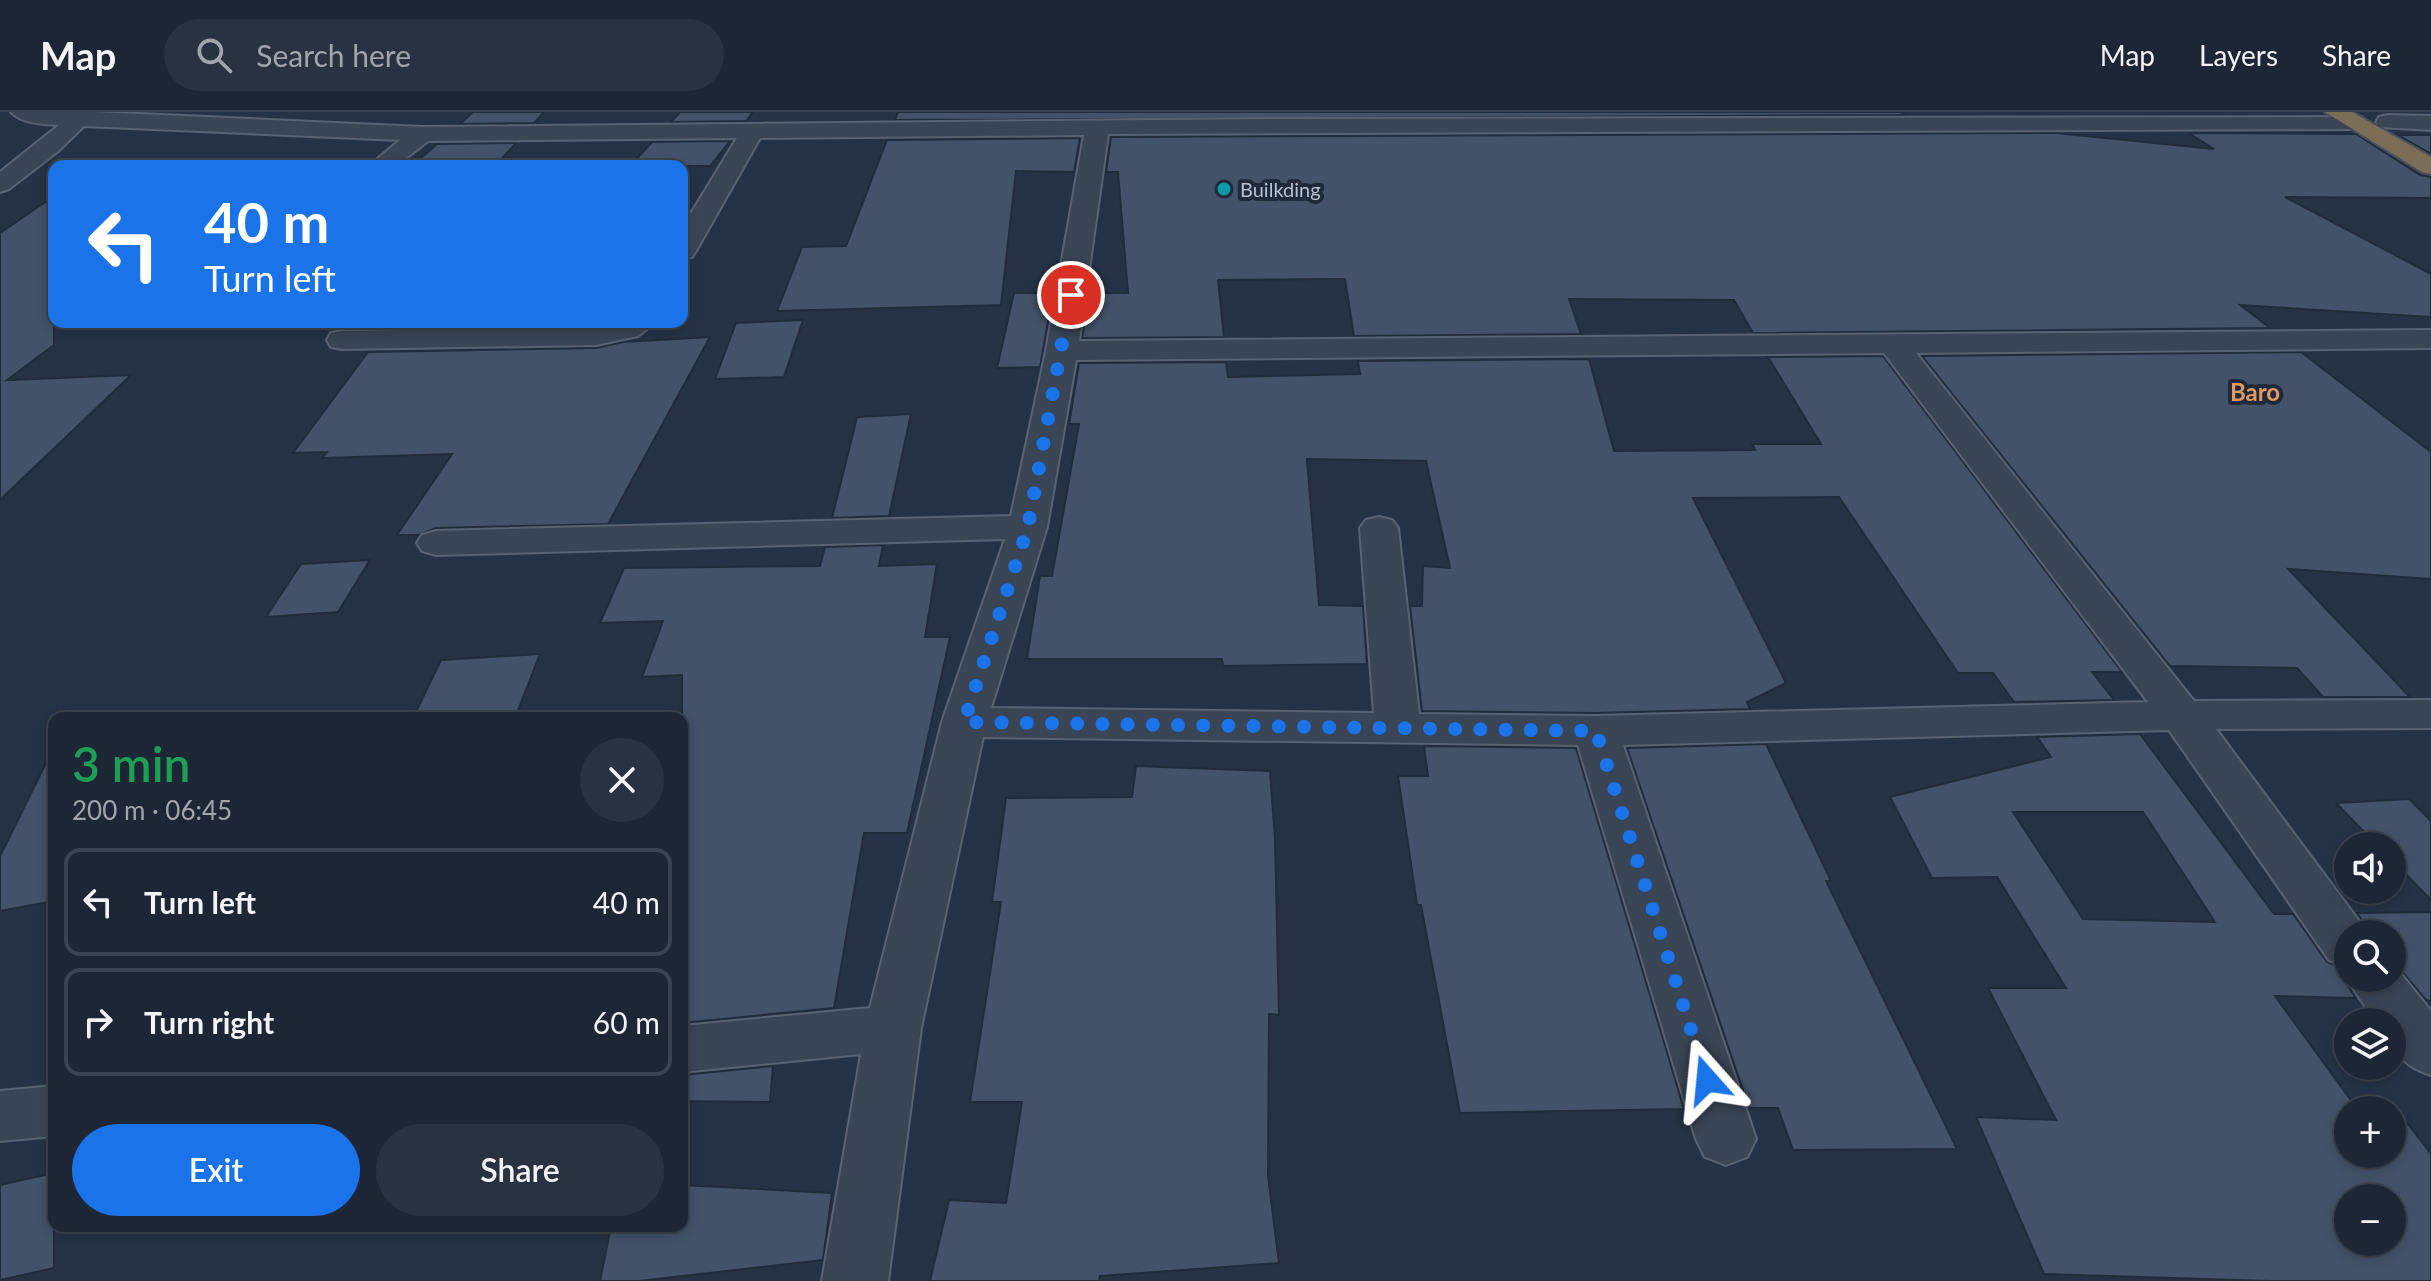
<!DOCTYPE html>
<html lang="en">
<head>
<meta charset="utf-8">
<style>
	body { margin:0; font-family:Lato,sans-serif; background:#293240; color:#f1f3f6; height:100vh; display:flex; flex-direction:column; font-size:30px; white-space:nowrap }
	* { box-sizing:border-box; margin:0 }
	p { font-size:26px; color:#a0a5ac }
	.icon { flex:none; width:44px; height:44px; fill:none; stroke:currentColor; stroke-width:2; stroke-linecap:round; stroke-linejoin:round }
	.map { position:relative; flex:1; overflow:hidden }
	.details { position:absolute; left:48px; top:600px; width:640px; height:520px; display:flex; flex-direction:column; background:#1c2634; border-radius:16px; box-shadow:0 4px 12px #0003,0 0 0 2px #3a434f }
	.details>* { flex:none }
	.hud { position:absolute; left:48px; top:48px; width:640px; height:168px; border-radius:16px; box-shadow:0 4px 12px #0003,0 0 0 2px #3a434f; background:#1a73e8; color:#fff; overflow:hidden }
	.fabs { position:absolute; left:2334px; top:720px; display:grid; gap:16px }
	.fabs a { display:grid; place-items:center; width:72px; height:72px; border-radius:50%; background:#1c2634; box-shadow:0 4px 12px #0003,0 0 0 2px #3a434f; font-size:40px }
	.pin { position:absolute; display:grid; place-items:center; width:68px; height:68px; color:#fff; margin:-34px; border:4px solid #fff; border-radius:50%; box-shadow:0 2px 8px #0007 }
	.me { position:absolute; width:88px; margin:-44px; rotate:342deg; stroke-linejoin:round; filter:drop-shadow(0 0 6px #0008) }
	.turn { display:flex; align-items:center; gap:28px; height:168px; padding:0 24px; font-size:36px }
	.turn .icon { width:104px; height:104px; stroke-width:2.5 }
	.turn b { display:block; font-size:56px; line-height:68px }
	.round { display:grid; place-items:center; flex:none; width:84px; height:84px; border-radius:42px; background:#293240 }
	.head { display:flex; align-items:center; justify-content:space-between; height:136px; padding:0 24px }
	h1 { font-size:48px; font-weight:600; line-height:60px; color:#1e9e55 }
	.button { display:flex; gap:16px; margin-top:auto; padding:16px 24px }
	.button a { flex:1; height:92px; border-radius:48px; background:#1a73e8; color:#fff; font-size:32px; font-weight:600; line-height:92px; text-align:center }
	.button a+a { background:#293240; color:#f1f3f6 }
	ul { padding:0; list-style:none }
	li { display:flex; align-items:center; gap:24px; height:108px; margin:0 16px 12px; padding:0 8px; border:4px solid #3a434f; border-radius:16px }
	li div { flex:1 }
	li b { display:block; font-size:30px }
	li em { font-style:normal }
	header { display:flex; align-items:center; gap:48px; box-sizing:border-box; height:112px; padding:0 40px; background:#1c2634; border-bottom:2px solid #3a434f }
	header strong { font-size:38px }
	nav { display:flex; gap:44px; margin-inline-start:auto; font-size:28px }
	.search { width:560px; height:72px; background:#293240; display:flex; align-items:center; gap:20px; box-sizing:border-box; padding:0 28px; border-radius:44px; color:#a0a5ac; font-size:30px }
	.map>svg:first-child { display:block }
	.building { fill:#435268; stroke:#202b3c; stroke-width:2; fill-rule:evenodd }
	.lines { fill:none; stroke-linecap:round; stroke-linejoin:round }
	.street-casing { stroke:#586272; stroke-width:4 }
	.highway-casing { stroke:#444f5f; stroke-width:4 }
	.street { fill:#394454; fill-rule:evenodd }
	.highway { fill:#7b6d56; fill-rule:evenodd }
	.route { stroke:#1a73e8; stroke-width:14; stroke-dasharray:0 25.2 }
	.culture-dot { fill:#0f9aa8; stroke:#1e293a; stroke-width:3 }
	.labels { text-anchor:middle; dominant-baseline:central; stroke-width:8; stroke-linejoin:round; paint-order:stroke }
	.far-poi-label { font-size:20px; fill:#b7c0ce; stroke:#1e293a; text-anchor:start }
	.far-quarter-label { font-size:24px; font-weight:bold; fill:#e09960; stroke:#1e293a }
</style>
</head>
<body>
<header>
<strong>Map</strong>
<div class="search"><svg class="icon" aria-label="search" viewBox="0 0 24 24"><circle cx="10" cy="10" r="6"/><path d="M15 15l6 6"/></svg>Search here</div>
<nav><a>Map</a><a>Layers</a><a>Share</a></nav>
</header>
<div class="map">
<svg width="2431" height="1169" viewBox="0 0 2431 1169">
	<rect width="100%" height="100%" fill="#253245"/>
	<path class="building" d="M473,0h71l-10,11 -74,1z
		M680,0h73l-7,9 -75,1z
		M898,0h1003l3,3 -1009,5z
		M2056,21l158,16 -25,-16 167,1 64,41 11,2v21l-146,-1 146,77v43l-191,-12 30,23 -517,5 -19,-33 -165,-1 12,35 -227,2 -9,-57 -127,1 6,57 -142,1 7,-45h39l-10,-121h-12l5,-35z
		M2398,23h33v19z
		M1080,26l-6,34 -58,-1 -15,134 -224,6 25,-64 44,-1 41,-106z
		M730,29l-20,25h-80l22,-24z
		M516,31l-21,23h-83l25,-22z
		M54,84v149l-47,35 124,-5 -131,125v-267z
		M1014,181h39l-13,74 -43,1z
		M803,208l-19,57 -69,2 21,-56z
		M390,210h215l-219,5z
		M710,225l-102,187 -172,4 -17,7h-22l55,-81 -130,4 5,-6 -34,1 75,-101 228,-4 27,-6z
		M2301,240l130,100v127l-143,-10 122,128h-87l-26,-29 -127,-2 -248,-310z
		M1883,244l239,316h-30l22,28 -100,2 -21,-29h-35l-119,-176 -146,1 93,185 -39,19 3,7 -154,4 -174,-2 -12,-105h12l1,-40 27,2 -24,-107 -119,-2 12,146 44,1 4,58 -144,2 -1,-7h-195l13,-83h12l27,-152h-10l10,-61 147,-1 2,15 132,-3 -2,-13 231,-2 25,92 141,-1 -3,-6h69l-53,-87z
		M911,302l-22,102 -57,2 25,-101z
		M883,433l-4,21 58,-2 -12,73h25l-43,196h-43l-30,175 -152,15v-348l-40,2 21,-56 -63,2 24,-55 196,-2 5,-19z
		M370,448l-32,52 -72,5 35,-53z
		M540,542l-25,64h-102l28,-58z
		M2140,622l134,180h19l34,48 21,7 -4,11 12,18 -81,-2 83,114h-10v44h44v-31h15l24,31v127h-161l-226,-7 -68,-157 80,3 -68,-132h78l-69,-111 -65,1 -42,-81 161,-40 -14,-20zM2013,700h130l72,110 -132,-3zM2348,1086h44v44h-44z
		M1766,632l65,137h-5l131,268 -164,1 -15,-42h-29l-122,-360z
		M1424,634l152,2 108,361 -224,4 -39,-208h-4l-19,-129h30z
		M54,635v154l-54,10v-55z
		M1136,654l134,5 5,68 4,176 -10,-1 -1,162 11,87 -179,13 -1,5h-169l19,-81 57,3 16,-101h-52l31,-200h-9l14,-104 126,-1z
		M2409,687l22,22v79l-39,-40v-14h-14l-42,-43z
		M2431,800v89l-5,-1 -34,-40v-26h-21l-14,-21z
		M773,954l-3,36 -88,-1v-26z
		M54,1061v95l-54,12v-95z
		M682,1073l150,8 -9,67 -184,21h-39l11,-55h71z"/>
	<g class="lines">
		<defs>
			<path id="street" d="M11,0h85l326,15 842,-8 1098,-2 3,5 -3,5 -8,2 -1246,5 -29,207 1352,-11v18l-515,5 278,348 237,-1v28l-215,1 151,203 1,2h-20v32l-19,-6 -160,-230 -546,15 133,394 -9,18 -21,8 -21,-8 -9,-18 -118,-394 -595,-8 -62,291 -33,253h-66l39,-227 -179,18v-46l188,-18 72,-286 63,-183 -569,16 -14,-4 -5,-8 5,-8 14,-4 575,-15 35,-165 38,-216 -324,3 -64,113 -4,6 -10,2v-31l55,-90 -309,3 -32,25h-27l31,-26 -316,-14 -27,26 -48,37 -9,3v-20l59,-47c-16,-1 -37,-1 -48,-13zM1884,241l264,349 -552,14 -177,-2 -21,-186 -6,-8 -13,-3 -13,3 -6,8 14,185 -383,-5 56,-181 29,-167z
				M2387,3l44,1v14l-52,-3 -3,-5 3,-5z
				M619,210h36l-17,14 -42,9 -254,4 -11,-2 -4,-7 4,-7 11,-2 254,-4z
				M2392,851l39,48v64c-29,-9 -39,-23 -39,-53h-16l-30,-44 2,-4v4h44z
				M54,974v50l-54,5v-50z"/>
			<path id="highway" d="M2325,0h27l79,45v17l-9,-2z"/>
		</defs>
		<use href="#street" class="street-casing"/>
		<use href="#highway" class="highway-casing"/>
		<use href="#street" class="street"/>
		<use href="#highway" class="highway"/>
	</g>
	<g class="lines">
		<path class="route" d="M1071,183l-43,232 -64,195 632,9 111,349"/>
	</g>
	<circle class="culture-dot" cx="1224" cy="77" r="8"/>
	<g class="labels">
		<g class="far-poi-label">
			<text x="1240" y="77">Builkding</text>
		</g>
		<g class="far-quarter-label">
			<text x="2255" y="279">Baro</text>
		</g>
	</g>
</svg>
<div class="fabs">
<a><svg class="icon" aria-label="sound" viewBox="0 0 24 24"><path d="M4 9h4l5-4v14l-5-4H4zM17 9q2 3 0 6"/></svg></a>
<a><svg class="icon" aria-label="search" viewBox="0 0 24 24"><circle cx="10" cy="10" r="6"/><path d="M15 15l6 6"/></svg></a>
<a><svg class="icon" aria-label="layers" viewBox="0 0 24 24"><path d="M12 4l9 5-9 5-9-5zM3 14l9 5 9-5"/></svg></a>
<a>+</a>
<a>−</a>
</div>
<div class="pin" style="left:1071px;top:183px;background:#d93025"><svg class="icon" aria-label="arrive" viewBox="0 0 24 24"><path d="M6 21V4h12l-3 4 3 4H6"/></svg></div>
<svg class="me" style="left:1707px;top:968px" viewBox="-20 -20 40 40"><path d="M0-17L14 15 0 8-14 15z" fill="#1a73e8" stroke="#fff" stroke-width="4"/></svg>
<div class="hud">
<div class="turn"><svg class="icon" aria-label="left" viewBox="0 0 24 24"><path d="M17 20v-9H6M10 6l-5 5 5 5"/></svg><div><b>40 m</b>Turn left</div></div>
</div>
<section class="details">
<div class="head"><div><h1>3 min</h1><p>200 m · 06:45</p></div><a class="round"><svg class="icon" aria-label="close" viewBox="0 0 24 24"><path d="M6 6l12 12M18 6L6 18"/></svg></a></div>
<ul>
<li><svg class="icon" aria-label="left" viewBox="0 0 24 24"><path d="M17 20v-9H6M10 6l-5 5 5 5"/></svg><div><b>Turn left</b></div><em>40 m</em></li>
<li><svg class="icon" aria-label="right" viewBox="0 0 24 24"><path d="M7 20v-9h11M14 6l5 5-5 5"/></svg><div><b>Turn right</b></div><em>60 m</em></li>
</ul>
<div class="button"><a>Exit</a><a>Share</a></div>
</section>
</div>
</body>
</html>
